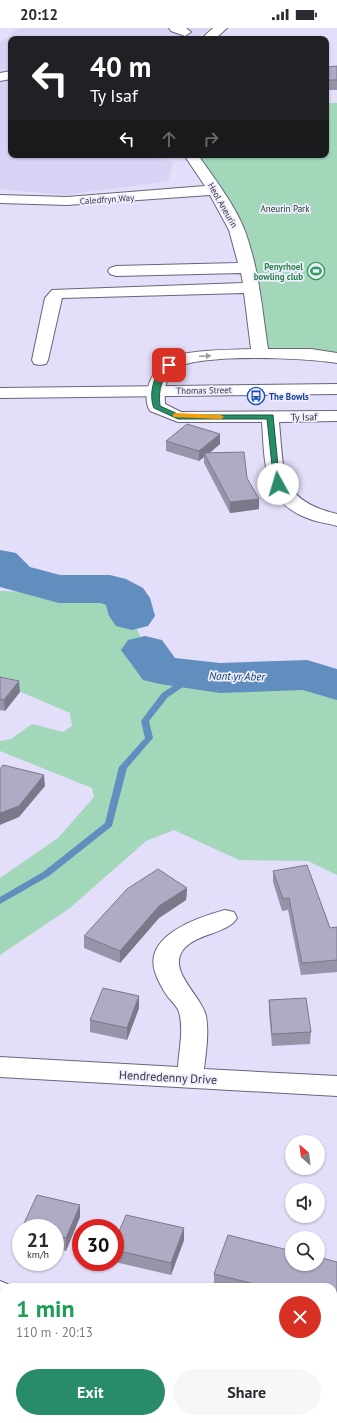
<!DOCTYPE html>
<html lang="en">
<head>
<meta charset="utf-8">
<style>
	body { margin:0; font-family:"PT Sans",sans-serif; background:#f7f7f7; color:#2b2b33; height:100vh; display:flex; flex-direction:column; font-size:15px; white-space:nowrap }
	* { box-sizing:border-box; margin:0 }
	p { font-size:13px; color:#7c7c81 }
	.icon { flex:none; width:22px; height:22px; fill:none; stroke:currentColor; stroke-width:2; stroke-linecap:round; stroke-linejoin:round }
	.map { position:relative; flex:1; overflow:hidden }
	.panel { position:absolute; left:0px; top:1255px; width:337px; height:140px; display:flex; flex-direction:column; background:#fff; border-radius:12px 12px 0 0; box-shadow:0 1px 3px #0004 }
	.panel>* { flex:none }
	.top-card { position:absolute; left:8px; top:8px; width:321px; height:122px; border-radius:8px; box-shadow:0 1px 3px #0004; background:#202124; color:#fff; overflow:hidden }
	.needle { width:26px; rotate:332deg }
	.controls { position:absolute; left:285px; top:1107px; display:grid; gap:8px }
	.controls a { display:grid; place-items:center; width:40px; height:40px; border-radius:50%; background:#fff; box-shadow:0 1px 3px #0004; font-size:20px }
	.speed { position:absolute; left:12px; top:1191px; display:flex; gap:8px; font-size:20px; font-weight:700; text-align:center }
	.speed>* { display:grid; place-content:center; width:52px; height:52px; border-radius:50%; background:#fff; box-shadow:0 1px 3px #0004; line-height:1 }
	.speed small { font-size:10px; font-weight:400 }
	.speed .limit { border:6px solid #d22; background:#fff; color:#111 }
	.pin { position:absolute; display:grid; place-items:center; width:34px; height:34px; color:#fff; margin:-17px; border-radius:8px; box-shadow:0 2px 6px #0006 }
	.me { position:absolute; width:44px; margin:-22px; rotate:354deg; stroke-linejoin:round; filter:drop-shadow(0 0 3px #0008) }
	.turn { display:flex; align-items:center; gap:14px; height:84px; padding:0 16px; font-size:18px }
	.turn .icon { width:52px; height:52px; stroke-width:2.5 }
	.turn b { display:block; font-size:28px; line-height:34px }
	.lanes { display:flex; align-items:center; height:38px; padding:0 16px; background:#0003; justify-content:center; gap:20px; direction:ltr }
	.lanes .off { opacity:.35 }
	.round { display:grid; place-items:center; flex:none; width:42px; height:42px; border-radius:21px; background:#f7f7f7 }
	.headline { display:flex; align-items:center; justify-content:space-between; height:68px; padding:0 16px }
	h1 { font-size:24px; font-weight:800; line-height:30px; color:#1e9e55 }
	.cta { display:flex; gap:8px; margin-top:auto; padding:8px 16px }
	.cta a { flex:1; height:46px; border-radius:24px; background:#278c67; color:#fff; font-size:16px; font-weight:800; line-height:46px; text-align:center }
	.cta a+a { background:#f7f7f7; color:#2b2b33 }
	.status { display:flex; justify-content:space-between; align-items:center; height:28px; padding:0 20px; background:#fff; direction:ltr }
	.status svg { height:11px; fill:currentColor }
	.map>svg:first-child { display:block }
	.built { fill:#d8d2f4 }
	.green { fill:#a2d7ba }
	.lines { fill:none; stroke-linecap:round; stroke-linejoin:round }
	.stream { fill:#608ebf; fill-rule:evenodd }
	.river { fill:#608ebf; fill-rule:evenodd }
	.minor-casing { stroke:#69647c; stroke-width:2 }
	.major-casing { stroke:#69647c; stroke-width:2 }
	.minor { fill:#fff; fill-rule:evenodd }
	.major { fill:#fff; fill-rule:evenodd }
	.wall { fill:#9793a9 }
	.shaded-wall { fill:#7b788a }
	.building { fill:#b0abc5; stroke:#7b788a }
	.oneway { fill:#9c9aa0 }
	.route { fill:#278c67; stroke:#195b43 }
	.slow { fill:#f59e0b }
	.labels { text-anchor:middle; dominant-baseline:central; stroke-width:3.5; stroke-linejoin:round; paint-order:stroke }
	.far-street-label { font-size:9px; fill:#383641; stroke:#efedfd }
	.far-park-label { font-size:9px; fill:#153626; stroke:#efedfd }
	.far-leisure-label { font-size:9px; font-weight:bold; fill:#27864d; stroke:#efedfd; text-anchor:end }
	.far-transit-label { font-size:9px; font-weight:bold; fill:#164399; stroke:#efedfd; text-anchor:start }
	.street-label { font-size:10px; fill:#383641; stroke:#efedfd }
	.water-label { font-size:11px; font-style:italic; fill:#073c6b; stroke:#efedfd }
	.near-street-label { font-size:12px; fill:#383641; stroke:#efedfd }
</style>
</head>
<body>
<div class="status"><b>20:12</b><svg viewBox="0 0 49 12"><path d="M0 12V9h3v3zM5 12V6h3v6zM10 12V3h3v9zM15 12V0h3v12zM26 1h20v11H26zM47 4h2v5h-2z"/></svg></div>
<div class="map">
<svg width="337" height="1395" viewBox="0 0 337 1395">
	<rect width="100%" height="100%" fill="#e3def9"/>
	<path class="built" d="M23,0h186l-13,11h-185v116h132l30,7 -5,19 -103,14 -65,-6v-146l11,-8 4,-5z"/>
	<path class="green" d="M326,75h11v255l-77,-4 -23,-124 -45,-75h134z
		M59,561h51l17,9c7,28 16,48 33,72l60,8 87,-3 30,10v190l-29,-14 -69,-1 -65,-30 -28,11 -76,67 -70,47v-77l58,-40 36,-41 -2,-9 -92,-37v-10l11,-2 21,-15 31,8 9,-6 -2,-13 -70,-30v-92l28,1z"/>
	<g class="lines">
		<path class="stream" d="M194,645h3l4,2 -33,22 -19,24 4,17 -26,30 -15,58 -63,50 -49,28v-7l43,-25 62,-49 14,-56 26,-29 -4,-17 21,-28z"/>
		<path class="river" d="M0,522l16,3 14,14 30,8h50l16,4 17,9 7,10 5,18 -7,10 -16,4 -16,-4 -7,-10 -3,-11 -5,-2h-42l-59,-16z
			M145,608l17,4 13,18 45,5 87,-3 30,9v31l-34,-10 -83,3 -60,-9 -17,-4 -22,-30 7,-10z"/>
		<defs>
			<path id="minor" d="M169,0h17l5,4 -6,4 -14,-5z
				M213,0h14l-12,11h-14z
				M11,43v8l-11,2v-8z
				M184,127h14c16,23 37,50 47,76 14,38 17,78 23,118h43l26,4v10c-31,-5 -135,-10 -161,5 -11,7 -12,25 -11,36l16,8 156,-1v10l-58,1c5,51 0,78 58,92v12c-10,-3 -21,-4 -30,-8 -45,-17 -42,-56 -45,-96h-84l-28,-11c-5,-8 -4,-19 -1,-27 3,-7 7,-18 14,-23 20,-12 65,-11 88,-12l-7,-56 -182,5 -14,62 -2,4 -6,1 -6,-1 -2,-4 13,-62 7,-8 191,-7 -2,-10 -125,3 -6,-2 -2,-3 2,-3 6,-2 122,-3 -9,-33 -19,-35 -143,10 -67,-2v-8l67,2 138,-11z
				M225,882l9,2 3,6c-9,16 -41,15 -54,32 -16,21 19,46 23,66 3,17 0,36 -2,53l133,7v20l-337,-19v-20l178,10c1,-17 6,-38 1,-55 -2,-6 -7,-10 -11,-15 -5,-7 -10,-16 -13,-25 -12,-37 44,-55 70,-62z
				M0,1253l15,6h-11v19l-4,-1z
				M333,1331l4,1v26l-4,-1z"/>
			<path id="major" d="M337,356v10l-337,4v-10z"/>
		</defs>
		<use href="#minor" class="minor-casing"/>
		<use href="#major" class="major-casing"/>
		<use href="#minor" class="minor"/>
		<use href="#major" class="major"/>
	</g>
	<path class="wall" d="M337,38v24h-11v-21z
		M220,406v10l-11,9 38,25 12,31 -29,4 -26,-50v-6l-5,4 -33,-10v-10z
		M0,649l20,15 -15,19 -5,-1z
		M273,843l57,57h7v44l-36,3 -13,-65 -6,1 -9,-29z
		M187,860l-1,12 -27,18 -39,45 -36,-15v-12z
		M139,968v12l-12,32 -37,-8v-12z
		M269,972l42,32 -1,12 -38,2 -3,-34z
		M80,1189l-14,34 -11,-3v-20z
		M184,1212l-13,35 -56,-13v-21z
		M337,1234v55l-4,-1v-29h-116l-3,-1v-12z
		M0,1312l4,1v55l-4,-1z
		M82,1391h142l-1,4h-127z"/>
	<path class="shaded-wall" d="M220,406v10l-14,12 -2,-3v4l-5,4v-10z
		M259,471v10l-29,4v-11z
		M19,653l1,11 -15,19 -1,-11z
		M44,747l1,11 -26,31 -19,8v-12z
		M187,860l-1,12 -27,18 -39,45v-12l39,-45z
		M139,968v12l-12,32v-12z
		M80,1177v12l-14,34v-13z
		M184,1200v12l-13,35v-12z
		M221,1391h3l-1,4h-3z"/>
	<path class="building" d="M337,38v14h-11v-11l2,-2z
		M187,396l33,10 -21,17 -33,-10z
		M244,424l3,26 12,21 -29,3 -26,-49z
		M0,649l19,4 -15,19 -4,-1z
		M3,737l41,10 -25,31 -19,7v-44z
		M307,837l23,63 7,-1v33l-35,3 -13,-65 -6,1 -10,-28z
		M158,841l29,19 -28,18 -39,45 -36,-15 43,-47z
		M103,960l36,8 -12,32 -37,-8z
		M306,970l5,34 -39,2 -3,-34z
		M37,1167l43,10 -14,33 -11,-2v-8h-33z
		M126,1187l58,13 -13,35 -56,-13v-9z
		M228,1207l64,16v13h26v-7l19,5v42l-4,-1v-16h-66l-53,-13z
		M0,1312l4,1v43l-4,-1z
		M126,1391h95l-1,4h-79z"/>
	<defs><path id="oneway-solid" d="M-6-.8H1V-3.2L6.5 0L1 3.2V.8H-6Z"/></defs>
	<use class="oneway" href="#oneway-solid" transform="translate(205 328) rotate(-3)"/>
	<path class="route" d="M169,335l4,2c-11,15 -15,22 -13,41l20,9h93l7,71 -6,-2 -7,-65h-89l-24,-11c-6,-13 0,-39 15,-45z"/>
	<path class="slow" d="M175,385l46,2 3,2 -3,2 -48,-2v-3z"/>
	<defs>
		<symbol id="stadium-ring" viewBox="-11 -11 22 22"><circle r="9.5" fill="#efedfd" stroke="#2e9e5b" stroke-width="1.5"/><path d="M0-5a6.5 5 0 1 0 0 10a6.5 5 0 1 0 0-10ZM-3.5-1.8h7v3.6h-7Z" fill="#2e9e5b"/></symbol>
		<symbol id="bus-ring" viewBox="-11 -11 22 22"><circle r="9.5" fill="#efedfd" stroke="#1a4fb4" stroke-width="1.5"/><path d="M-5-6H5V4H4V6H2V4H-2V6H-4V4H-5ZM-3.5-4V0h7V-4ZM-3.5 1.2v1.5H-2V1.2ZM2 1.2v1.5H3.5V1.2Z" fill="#1a4fb4"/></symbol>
	</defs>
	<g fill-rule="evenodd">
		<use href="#stadium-ring" x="306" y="233" width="20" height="20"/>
		<use href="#bus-ring" x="246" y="358" width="20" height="20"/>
	</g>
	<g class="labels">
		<g class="far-street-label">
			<text transform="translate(107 171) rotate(-4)">Caledfryn Way</text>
			<text transform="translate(223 177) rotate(60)">Heol Aneurin</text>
			<text transform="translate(204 362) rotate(-1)">Thomas Street</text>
		</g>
		<g class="far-park-label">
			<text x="285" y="180">Aneurin Park</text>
		</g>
		<g class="far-leisure-label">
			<text x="303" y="238">Penyrhoel<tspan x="303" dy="10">bowling club</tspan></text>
		</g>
		<g class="far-transit-label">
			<text x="269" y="368">The Bowls</text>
		</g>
		<g class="street-label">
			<text transform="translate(304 389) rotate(-1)">Ty Isaf</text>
		</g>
		<g class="water-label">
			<text transform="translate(237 648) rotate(1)">Nant yr Aber</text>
		</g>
		<g class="near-street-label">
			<text transform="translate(168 1049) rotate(3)">Hendredenny Drive</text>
		</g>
	</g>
</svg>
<div class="controls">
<a><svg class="needle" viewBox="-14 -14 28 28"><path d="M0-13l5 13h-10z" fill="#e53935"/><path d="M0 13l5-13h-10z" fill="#7c7c81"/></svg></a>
<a><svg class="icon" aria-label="sound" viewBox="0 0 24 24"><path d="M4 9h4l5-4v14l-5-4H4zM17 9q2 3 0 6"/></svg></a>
<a><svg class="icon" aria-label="search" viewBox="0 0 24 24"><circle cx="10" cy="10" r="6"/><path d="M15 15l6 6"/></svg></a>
</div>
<div class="speed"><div>21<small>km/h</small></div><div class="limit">30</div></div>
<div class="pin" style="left:169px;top:337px;background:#d93025"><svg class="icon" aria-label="arrive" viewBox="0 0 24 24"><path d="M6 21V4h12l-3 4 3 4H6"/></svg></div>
<svg class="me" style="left:278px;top:456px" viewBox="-20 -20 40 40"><circle r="19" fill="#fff"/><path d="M0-13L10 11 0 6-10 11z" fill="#278c67"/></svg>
<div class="top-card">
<div class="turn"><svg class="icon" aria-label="left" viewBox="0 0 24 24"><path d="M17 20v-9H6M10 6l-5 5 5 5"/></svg><div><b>40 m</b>Ty Isaf</div></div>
<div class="lanes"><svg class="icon" aria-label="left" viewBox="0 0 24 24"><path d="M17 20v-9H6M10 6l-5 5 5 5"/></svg><svg class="icon off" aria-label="ahead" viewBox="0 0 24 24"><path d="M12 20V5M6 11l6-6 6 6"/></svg><svg class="icon off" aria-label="right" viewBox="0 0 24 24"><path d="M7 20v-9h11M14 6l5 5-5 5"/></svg></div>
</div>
<section class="panel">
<div class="headline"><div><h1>1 min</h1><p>110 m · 20:13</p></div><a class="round" style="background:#d93025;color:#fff"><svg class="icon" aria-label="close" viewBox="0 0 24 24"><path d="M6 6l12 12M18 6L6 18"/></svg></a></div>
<div class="cta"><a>Exit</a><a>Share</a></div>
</section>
</div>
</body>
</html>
